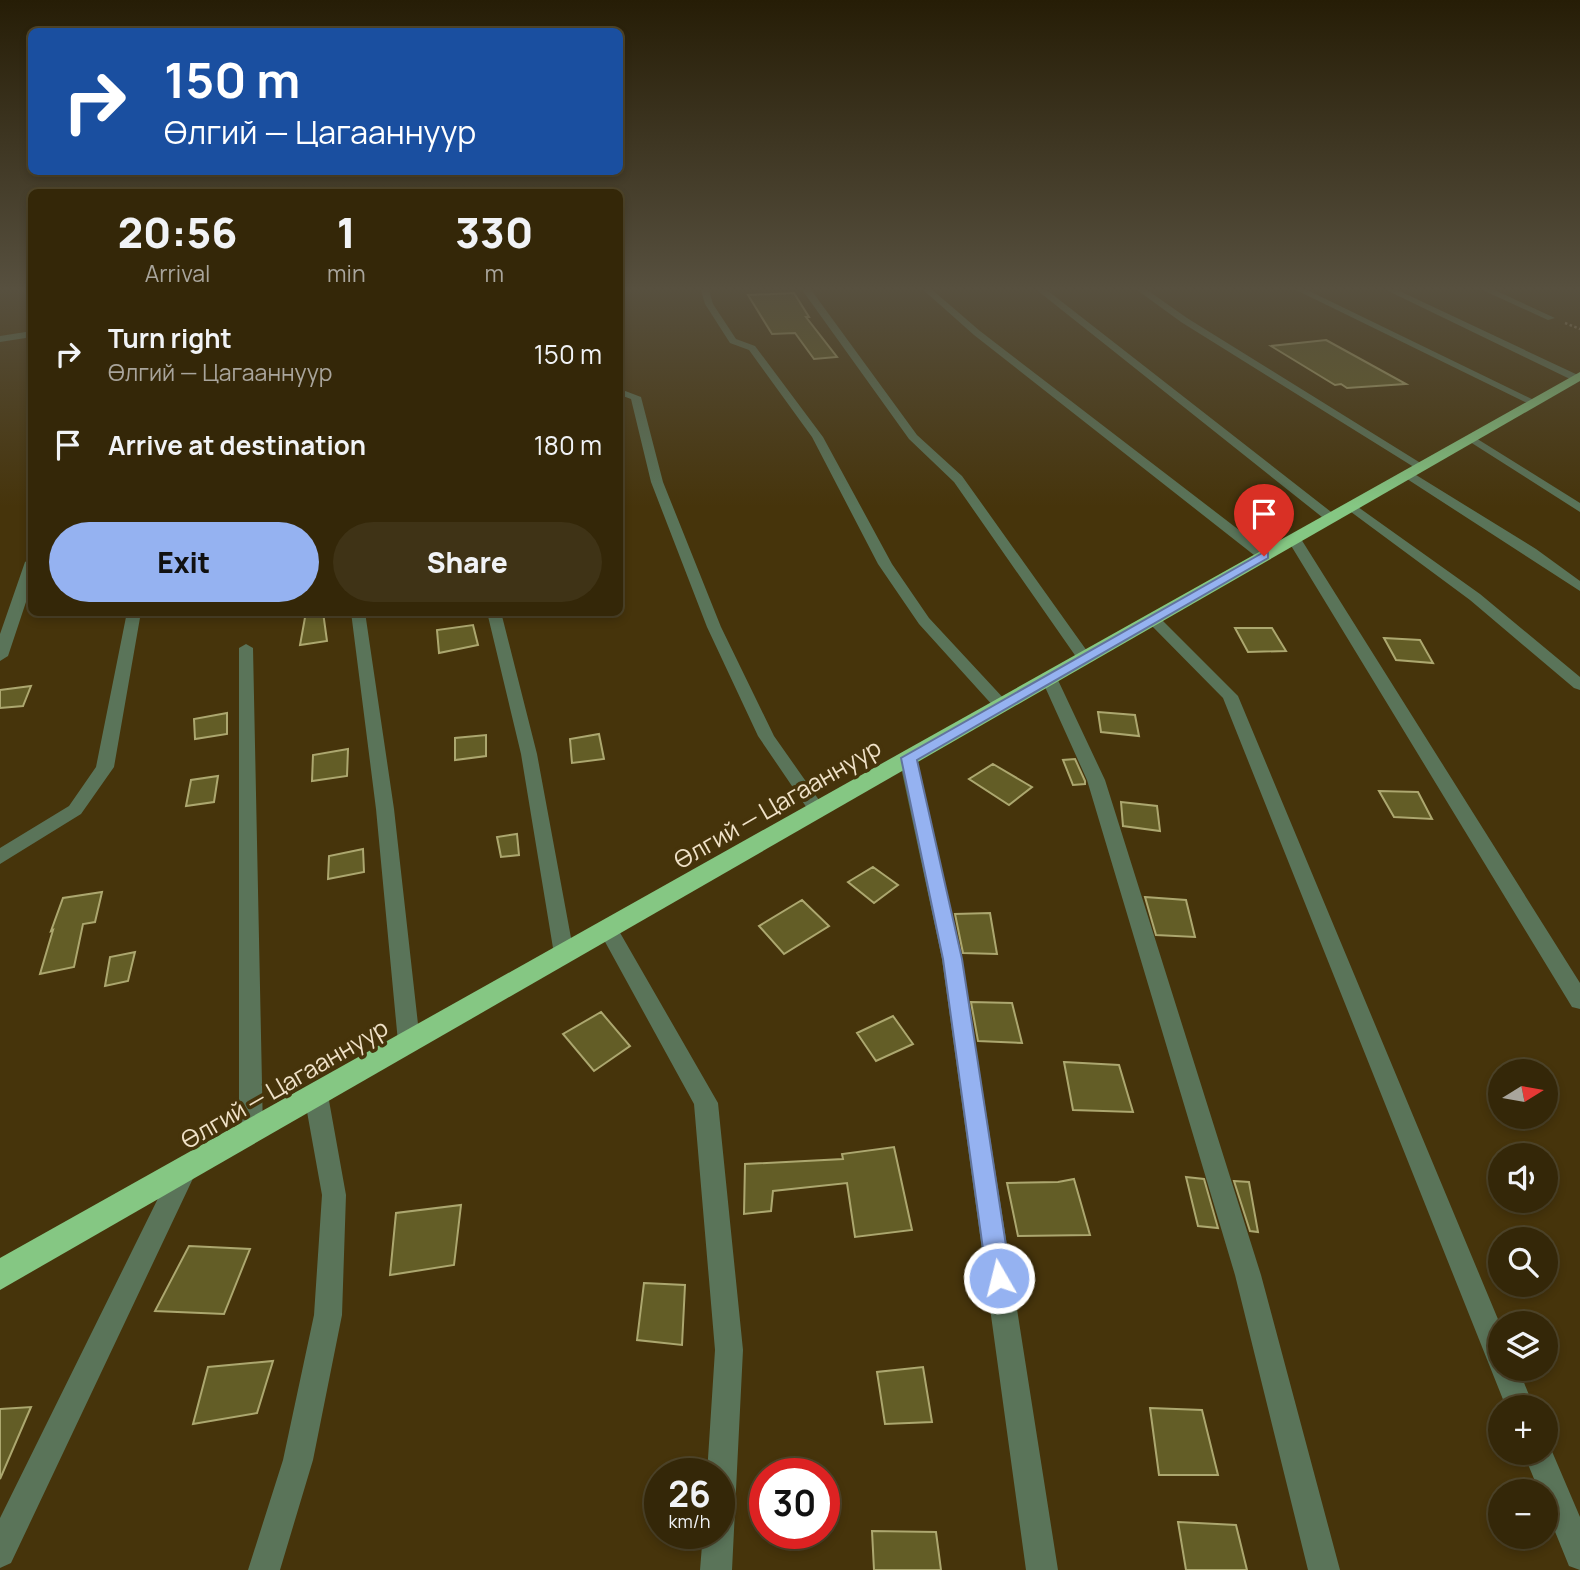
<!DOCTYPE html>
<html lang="en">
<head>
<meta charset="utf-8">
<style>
	body { margin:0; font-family:Manrope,sans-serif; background:#3f3316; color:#f1f3f6; height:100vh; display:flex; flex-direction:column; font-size:26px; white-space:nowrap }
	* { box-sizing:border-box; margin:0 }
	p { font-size:23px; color:#a9a59c }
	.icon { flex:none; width:38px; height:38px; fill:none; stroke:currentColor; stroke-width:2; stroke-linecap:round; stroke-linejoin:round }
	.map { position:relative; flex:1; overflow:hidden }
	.sheet { position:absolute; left:28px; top:189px; width:595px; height:427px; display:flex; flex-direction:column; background:#342708; border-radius:10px; box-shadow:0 4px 10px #0003,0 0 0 2px #4e4429 }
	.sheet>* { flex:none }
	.hud { position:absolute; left:28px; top:28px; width:595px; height:147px; border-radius:10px; box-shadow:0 4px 10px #0003,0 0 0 2px #4e4429; background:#1a4fa0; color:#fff; overflow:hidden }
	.needle { width:46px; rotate:79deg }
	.tools { position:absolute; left:1488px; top:1059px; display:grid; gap:14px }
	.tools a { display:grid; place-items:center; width:70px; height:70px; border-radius:50%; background:#342708; box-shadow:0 4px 10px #0003,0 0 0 2px #4e4429; font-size:35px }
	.speed { position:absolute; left:644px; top:1458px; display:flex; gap:14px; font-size:35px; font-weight:700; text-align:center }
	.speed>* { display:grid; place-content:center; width:91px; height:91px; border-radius:50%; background:#342708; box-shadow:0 4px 10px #0003,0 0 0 2px #4e4429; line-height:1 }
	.speed small { font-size:18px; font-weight:400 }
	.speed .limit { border:10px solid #d22; background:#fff; color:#111 }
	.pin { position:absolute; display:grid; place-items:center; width:60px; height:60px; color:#fff; margin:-72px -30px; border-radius:50% 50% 50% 0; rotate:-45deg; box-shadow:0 0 7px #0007 }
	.pin .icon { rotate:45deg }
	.me { position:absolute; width:77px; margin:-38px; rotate:352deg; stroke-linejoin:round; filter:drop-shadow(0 0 5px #0008) }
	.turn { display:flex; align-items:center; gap:24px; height:147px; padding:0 21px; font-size:32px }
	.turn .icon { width:91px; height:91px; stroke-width:2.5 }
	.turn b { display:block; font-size:49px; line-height:60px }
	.eta { display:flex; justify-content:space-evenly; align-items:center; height:119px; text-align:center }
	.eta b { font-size:42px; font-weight:800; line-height:49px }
	.cta { display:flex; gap:14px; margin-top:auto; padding:14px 21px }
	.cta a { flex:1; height:80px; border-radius:42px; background:#95b2f1; color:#111; font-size:28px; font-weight:800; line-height:80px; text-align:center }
	.cta a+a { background:#3f3316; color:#f1f3f6 }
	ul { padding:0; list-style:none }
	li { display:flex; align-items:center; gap:21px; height:91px; padding:0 21px }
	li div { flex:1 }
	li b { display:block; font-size:26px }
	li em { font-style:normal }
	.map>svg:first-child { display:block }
	.building { fill:#635d26; stroke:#aca76f; stroke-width:2 }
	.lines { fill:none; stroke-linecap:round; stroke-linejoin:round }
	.path { stroke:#a0906f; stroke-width:2.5; stroke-dasharray:2.5 2.5; stroke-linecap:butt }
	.street { fill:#5a7459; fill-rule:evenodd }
	.highway { fill:#85c783; fill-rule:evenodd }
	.route { fill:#95b2f1; stroke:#61749d; stroke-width:2 }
	.labels { text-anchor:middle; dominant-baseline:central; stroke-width:7; stroke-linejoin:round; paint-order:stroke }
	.street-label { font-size:24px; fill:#efe1c7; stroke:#46340b }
</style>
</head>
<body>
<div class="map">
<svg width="1580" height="1570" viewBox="0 0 1580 1570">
	<rect width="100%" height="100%" fill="#46340b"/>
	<path class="building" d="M794,293l15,24h-3l31,40 -23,2 -19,-26 -23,1 -24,-39z
		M1326,340l80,44 -59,4 -6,-4 -6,1 -64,-39z
		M306,612h17l4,29 -27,4z
		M473,625l5,20 -39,8 -2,-23z
		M1235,628h37l14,23 -38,1z
		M1384,638l36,2 13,23 -37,-3z
		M31,686l-8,20 -23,2v-18z
		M1098,712l37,3 4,21 -38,-4z
		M227,713v21l-32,5 -1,-20z
		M599,734l5,25 -32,4 -2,-24z
		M486,735v21l-31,4v-22z
		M348,749l-1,27 -35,5 1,-26z
		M1075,759l10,22v3l-12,1 -10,-25z
		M993,764l39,23 -23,18 -40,-26z
		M218,776l-4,26 -28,4 5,-26z
		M1379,791l39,1 14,27 -38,-2z
		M1121,802l36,4 3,25 -37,-5z
		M517,834l2,21 -18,2 -4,-20z
		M363,849l1,23 -36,7 1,-23z
		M873,867l25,18 -24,18 -26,-21z
		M102,892l-7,30 -12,2 -9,43 -34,7 13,-44 -2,1 12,-33z
		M1145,897l41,3 9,37 -39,-2z
		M802,900l27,26 -45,28 -25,-28z
		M990,913l7,41 -34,-1 -8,-39z
		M135,952l-7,29 -23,5 5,-29z
		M971,1002l41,1 10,40 -44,-2z
		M601,1012l29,34 -36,25 -31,-37z
		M893,1016l20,28 -37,17 -19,-28z
		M1064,1062l55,3 14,47 -60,-2z
		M894,1147l18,83 -57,7 -8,-54 -74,8 -2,20 -27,3 1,-50 98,-5 -1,-5z
		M1186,1177l18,2 14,49 -20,-2z
		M1074,1179l16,56 -72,1 -11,-53 51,-1z
		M1234,1181l15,1 9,50 -8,-1z
		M461,1205l-7,60 -64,10 6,-62z
		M189,1246l61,3 -26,65 -69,-3z
		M644,1283l41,2 -3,60 -45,-5z
		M273,1361l-16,52 -64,11 15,-57z
		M923,1367l9,55 -47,2 -8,-52z
		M31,1407l-31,72v-70z
		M1150,1408l52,2 16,65h-59z
		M1178,1522l58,3 11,45h-61z
		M872,1531l64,1 5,38h-67z"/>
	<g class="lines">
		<path class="path" d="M1565,323l15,6"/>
		<path class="street" d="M700,287h8l5,17 23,35 19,7 68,91 69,127 37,54 78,84 2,3 -2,3h-12l-76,-84 -41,-60 -66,-127 -63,-87 -19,-7 -25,-39z
			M800,287h9l108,148 45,41 130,182 -3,3h-10l-125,-179 -45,-43z
			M920,287h9l51,44 289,222v6h-10l-285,-224z
			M1033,287h10l292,228v6h-8z
			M1133,287h10l44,31 240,149 -10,2 -236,-147z
			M1290,287h11l237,115 -9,2z
			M1380,287h11l189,89v3l-8,1z
			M1476,287h12l67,31 -7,2z
			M32,331v6l-32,5v-6z
			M620,389l21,8 22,85 58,145 53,109 52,74 -3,4h-12l-53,-78 -51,-109 -56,-145 -20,-83 -11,-4z
			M1471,435l109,68v9l-113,-72 -2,-2z
			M1408,470l128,79 44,32v10l-176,-114v-6z
			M1351,502l129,92 100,83v13l-6,-2 -104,-88 -123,-91 -2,-3z
			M1294,535l7,4 279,444v26l-8,-2 -285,-468z
			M32,558v26l-24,72 -8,5v-27l25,-72z
			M127,612h14l-27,155 -33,47 -81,50v-16l69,-42 27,-39z
			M351,612h14l29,197 26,233 -3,6 -8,3 -8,-3 -3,-6 -22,-233z
			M487,612h14l36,142 37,200 -3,6 -7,2 -7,-2 -3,-6 -33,-200z
			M1153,615l5,1 80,80 262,628v44h18l16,39h-28l-283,-709 -75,-76 -2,-3 2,-3z
			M246,644l7,4 10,484 -4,7 -8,3 -8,-3 -4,-7v-484z
			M1049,673l8,5 48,102 156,495 79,295h-32l-73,-295 -148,-495 -46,-102z
			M908,753l9,5 45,201 96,611h-32l-84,-611 -43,-201z
			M608,922l7,2 103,179 25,247 -11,220h-32l3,-37h16v-59h-12l8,-124 -21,-246 -96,-175 3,-5z
			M316,1085l8,3 4,7 18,100 -4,120 -29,145 -33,110h-32l35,-110 31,-145 8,-120 -18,-100 4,-7z
			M185,1159l9,3 3,8 -186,393 -11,5v-50l176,-356z
			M1545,1440l3,2 32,75v53l-11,-4 -24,-59v-16h-6l-16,-39h22z"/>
		<path class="highway" d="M1580,372v9l-1580,909v-32z"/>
	</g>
	<linearGradient id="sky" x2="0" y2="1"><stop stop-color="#261d06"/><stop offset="0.57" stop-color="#57503f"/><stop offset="1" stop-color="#57503f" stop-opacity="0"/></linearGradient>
	<rect width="1580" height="507" fill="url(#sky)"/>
	<path class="route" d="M1264,552l4,1v5l-351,202 45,199 49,319 -3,8 -9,3 -8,-3 -4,-8 -44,-319 -42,-201z"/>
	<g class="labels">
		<g class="street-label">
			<text transform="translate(777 803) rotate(-30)">Өлгий — Цагааннуур</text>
			<text transform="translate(284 1083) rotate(-30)">Өлгий — Цагааннуур</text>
		</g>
	</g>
</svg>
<div class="tools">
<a><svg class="needle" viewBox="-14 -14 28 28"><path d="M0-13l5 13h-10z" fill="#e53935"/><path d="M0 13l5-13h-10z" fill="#a9a59c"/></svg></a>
<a><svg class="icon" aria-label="sound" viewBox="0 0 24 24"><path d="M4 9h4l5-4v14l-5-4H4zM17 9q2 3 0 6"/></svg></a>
<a><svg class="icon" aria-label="search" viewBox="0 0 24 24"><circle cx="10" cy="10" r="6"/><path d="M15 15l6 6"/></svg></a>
<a><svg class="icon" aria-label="layers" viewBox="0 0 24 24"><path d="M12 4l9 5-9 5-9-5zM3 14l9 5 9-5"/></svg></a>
<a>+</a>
<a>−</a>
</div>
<div class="speed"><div>26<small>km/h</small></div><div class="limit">30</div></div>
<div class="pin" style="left:1264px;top:556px;background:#d93025"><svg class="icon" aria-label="arrive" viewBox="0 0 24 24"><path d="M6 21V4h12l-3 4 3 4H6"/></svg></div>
<svg class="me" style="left:999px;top:1278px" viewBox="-20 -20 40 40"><circle r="17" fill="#95b2f1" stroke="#fff" stroke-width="3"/><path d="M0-11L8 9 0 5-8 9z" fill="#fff"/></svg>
<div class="hud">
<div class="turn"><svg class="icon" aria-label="right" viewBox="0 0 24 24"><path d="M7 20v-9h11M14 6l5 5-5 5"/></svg><div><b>150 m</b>Өлгий — Цагааннуур</div></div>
</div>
<section class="sheet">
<div class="eta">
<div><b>20:56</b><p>Arrival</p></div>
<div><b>1</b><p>min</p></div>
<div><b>330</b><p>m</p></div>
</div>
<ul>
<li><svg class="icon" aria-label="right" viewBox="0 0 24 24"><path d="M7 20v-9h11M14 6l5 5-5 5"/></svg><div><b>Turn right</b><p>Өлгий — Цагааннуур</p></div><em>150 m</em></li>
<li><svg class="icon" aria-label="arrive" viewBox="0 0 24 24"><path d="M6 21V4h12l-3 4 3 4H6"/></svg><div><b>Arrive at destination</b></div><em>180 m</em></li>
</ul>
<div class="cta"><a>Exit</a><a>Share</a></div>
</section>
</div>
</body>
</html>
